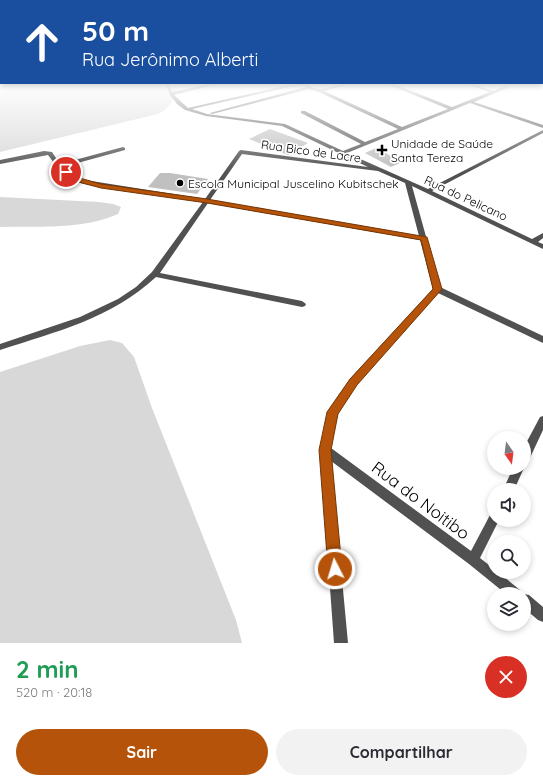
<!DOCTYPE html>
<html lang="pt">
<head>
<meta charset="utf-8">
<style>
	body { margin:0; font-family:Quicksand,sans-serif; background:#f2f2f3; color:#2b2b33; height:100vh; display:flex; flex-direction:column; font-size:15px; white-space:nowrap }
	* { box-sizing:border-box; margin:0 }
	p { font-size:13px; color:#7c7c81 }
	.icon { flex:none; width:22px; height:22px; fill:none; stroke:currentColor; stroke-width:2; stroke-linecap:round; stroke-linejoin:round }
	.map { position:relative; height:643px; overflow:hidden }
	.panel { display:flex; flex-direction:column; background:#fff; flex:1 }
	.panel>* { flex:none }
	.banner { position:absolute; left:0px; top:0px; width:543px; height:84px; box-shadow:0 2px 6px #0003; background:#1a4fa0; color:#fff; overflow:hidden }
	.needle { width:26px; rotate:166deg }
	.controls { position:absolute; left:487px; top:431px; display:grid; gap:8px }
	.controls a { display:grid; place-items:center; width:44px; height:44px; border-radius:50%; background:#fff; box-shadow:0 2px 6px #0003; font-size:20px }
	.pin { position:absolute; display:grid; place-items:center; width:34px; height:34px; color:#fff; margin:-17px; border:2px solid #fff; border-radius:50%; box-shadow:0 1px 4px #0007 }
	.me { position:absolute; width:44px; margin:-22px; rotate:355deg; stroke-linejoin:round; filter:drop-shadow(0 0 3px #0008) }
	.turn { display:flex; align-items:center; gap:14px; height:84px; padding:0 16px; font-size:18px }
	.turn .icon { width:52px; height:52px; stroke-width:2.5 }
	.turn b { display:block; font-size:28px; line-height:34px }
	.round { display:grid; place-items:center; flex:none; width:42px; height:42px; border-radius:21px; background:#f2f2f3 }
	.headline { display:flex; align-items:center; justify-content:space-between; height:68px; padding:0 16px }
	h1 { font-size:24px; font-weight:700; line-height:30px; color:#1e9e55 }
	.button { display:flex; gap:8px; margin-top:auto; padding:8px 16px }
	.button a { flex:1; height:46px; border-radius:24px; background:#b45309; color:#fff; font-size:16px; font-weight:700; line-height:46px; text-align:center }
	.button a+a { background:#f2f2f3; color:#2b2b33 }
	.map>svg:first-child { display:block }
	.green { fill:#d8d8d8 }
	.building { fill:#c0c0c0 }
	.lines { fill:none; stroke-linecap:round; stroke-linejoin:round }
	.minor { fill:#515151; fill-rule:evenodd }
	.route { fill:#b45309; stroke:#753606 }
	.poi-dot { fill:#000; stroke:#fff; stroke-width:1.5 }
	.labels { text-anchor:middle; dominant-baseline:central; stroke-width:3.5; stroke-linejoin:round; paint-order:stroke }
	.far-poi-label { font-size:12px; fill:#000; stroke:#fff; text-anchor:start }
	.far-street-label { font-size:12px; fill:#000; stroke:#fff }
	.near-street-label { font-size:17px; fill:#000; stroke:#fff }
</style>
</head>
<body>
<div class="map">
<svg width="543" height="643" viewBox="0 0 543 643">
	<rect width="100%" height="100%" fill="#fff"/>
	<path class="green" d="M0,83h173l4,7c-4,11 -8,19 -19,24l-158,38z
		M0,197l99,5 14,2 8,3 -3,7c-37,16 -79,12 -118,13z
		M110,340l12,3 12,14 18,51 84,212 6,23h-242v-271l80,-26z"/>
	<path class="building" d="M270,129l38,14 -20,12 -39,-16z
		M376,148l26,14 -11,5 -26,-14z
		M160,173h10l38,6 -11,15 -49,-7z"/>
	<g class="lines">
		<path class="minor" d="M165,83h4l3,9 43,-9h7l-48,12 14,13 101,-23 17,-2c13,13 30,0 46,0l-28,8 78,36 46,-18 -63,-26h6l61,24 38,-15 -26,-9h6l23,8 13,-5 1,2 -33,14 69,23v3l-73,-25 -123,50 81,36 115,-59v3l-111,58 100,48 11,-6v5l-5,4 5,2v5l-131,-63 28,101 103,49v7l-105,-50 -82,92 -18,28 -7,35 140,103 19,-36 4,-2v7h5l-19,38 14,11v3h4l22,18 2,4h-16l-37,-30 -138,-103 17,182h-14l-14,-193 8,-38 22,-33 83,-90 -13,-49 -212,-37 -48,70 142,28 4,3 -1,2 -3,1 -146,-30c-46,42 -98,54 -156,73v-6l80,-27 38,-18 18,-12 16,-15 51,-70 -119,-18c-17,-5 -26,-15 -36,-29l-48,9v-4l44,-9 8,1 8,12 63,-17 2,1v2l-62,17 13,11 9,2 120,19 34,-48 2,-1 127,17 -86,-41 -76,-10 -21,-6 -8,-6 -7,-9zM304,85l2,2 -96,26 2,1 97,-25 10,3 79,37 -33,13 -60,-31h-4v2l60,31 -18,7 -58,-27 -78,-10 -15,-5 97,-22zM242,154l136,17 27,12 14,53 -209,-36z
			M543,416v14l-15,32 -4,1v-16l16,-30z
			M524,467v1l-10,22h-11l10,-22z
			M523,594h1l5,1 14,12v15l-5,-2 -14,-12z"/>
	</g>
	<linearGradient id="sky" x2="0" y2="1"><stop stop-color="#8baccb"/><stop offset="0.48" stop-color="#fff"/><stop offset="1" stop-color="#fff" stop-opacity="0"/></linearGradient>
	<rect width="543" height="173" fill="url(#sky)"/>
	<path class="route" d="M64,171h5l7,6 25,7 106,15 220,38 15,52 -85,96 -19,29 -7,36 11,119 -2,5 -5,2 -5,-2 -2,-5 -9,-119 8,-38 23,-33 83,-90 -12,-49 -214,-37 -106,-15 -30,-8 -7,-6z"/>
	<g class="poi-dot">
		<path d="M380 144h4v4h4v4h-4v4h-4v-4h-4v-4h4z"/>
		<circle cx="180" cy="183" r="4"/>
	</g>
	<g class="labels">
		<g class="far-poi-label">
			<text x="391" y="143">Unidade de Saúde<tspan x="391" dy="14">Santa Tereza</tspan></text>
			<text x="188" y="183">Escola Municipal Juscelino Kubitschek</text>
		</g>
		<g class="far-street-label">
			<text transform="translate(311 151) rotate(8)">Rua Bico de Lacre</text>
			<text transform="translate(466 198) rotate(25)">Rua do Pelicano</text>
		</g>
		<g class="near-street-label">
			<text transform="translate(421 500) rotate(37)">Rua do Noitibo</text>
		</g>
	</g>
</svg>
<div class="controls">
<a><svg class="needle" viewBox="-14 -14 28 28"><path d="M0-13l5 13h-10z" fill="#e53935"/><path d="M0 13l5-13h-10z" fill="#7c7c81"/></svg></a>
<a><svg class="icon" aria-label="sound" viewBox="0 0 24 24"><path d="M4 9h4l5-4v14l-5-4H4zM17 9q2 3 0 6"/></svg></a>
<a><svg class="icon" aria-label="search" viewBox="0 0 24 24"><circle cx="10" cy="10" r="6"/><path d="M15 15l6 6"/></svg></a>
<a><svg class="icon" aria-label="layers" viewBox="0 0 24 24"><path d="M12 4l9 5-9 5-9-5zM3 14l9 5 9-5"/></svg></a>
</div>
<div class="pin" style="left:66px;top:172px;background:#d93025"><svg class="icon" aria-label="arrive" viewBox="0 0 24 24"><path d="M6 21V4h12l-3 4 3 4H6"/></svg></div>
<svg class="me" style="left:335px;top:569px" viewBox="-20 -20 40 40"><circle r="17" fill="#b45309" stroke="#fff" stroke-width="3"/><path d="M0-11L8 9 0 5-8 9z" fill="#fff"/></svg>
<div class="banner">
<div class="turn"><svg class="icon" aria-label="ahead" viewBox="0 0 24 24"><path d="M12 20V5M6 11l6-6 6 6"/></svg><div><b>50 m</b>Rua Jerônimo Alberti</div></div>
</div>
</div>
<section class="panel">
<div class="headline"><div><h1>2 min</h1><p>520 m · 20:18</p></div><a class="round" style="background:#d93025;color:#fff"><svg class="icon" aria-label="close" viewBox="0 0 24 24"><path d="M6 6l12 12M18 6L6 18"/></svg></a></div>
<div class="button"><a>Sair</a><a>Compartilhar</a></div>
</section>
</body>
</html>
